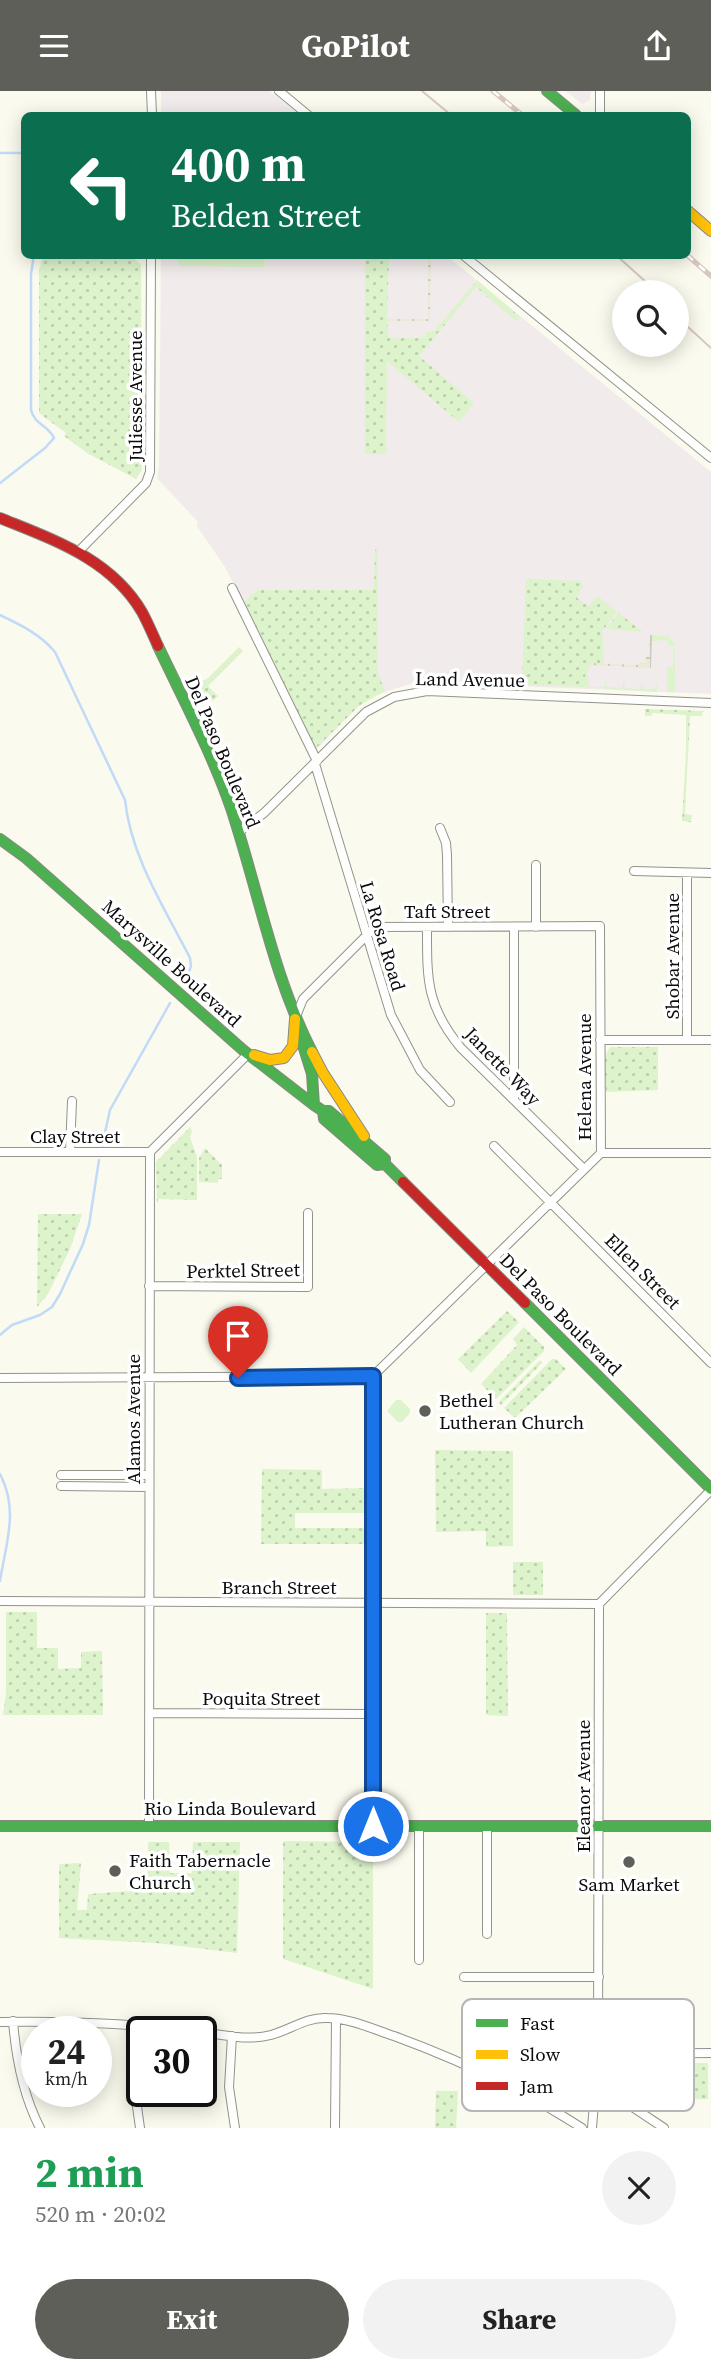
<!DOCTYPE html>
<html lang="en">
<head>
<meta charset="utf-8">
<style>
	body { margin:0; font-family:"Source Serif 4",serif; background:#f2f2f2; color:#222; height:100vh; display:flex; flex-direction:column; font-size:26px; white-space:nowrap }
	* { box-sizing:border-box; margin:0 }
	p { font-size:23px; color:#767676 }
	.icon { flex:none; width:38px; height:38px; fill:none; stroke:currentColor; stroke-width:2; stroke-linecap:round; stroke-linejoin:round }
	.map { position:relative; height:2037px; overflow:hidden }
	.sheet { display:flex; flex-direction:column; background:#fff; flex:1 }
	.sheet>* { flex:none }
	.banner { position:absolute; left:21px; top:21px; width:670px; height:147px; border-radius:10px; box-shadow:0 4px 18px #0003; background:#0b6e4f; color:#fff; overflow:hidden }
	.fabs { position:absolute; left:612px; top:189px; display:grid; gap:14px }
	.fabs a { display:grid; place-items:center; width:77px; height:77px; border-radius:50%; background:#fff; box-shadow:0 4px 18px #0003; font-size:35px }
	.speed { position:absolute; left:21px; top:1925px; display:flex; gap:14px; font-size:35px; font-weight:700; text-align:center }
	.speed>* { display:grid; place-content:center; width:91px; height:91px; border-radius:50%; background:#fff; box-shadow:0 4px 18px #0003; line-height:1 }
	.speed small { font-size:18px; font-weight:400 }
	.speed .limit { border:4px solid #111; border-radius:10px; background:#fff; color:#111 }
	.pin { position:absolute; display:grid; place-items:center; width:60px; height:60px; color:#fff; margin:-72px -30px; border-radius:50% 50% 50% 0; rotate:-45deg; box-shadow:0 0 7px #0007 }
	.pin .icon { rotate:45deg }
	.me { position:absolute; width:77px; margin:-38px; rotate:0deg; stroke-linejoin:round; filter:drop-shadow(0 0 5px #0008) }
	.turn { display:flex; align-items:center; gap:24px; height:147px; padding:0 35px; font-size:32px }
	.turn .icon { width:91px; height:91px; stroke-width:2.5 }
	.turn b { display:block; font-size:49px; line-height:60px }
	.round { display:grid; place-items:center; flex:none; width:74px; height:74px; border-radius:37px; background:#f2f2f2 }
	.head { display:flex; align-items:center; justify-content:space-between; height:119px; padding:0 35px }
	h1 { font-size:42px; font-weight:700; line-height:52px; color:#1e9e55 }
	.cta { display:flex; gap:14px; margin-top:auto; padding:14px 35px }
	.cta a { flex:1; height:80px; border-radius:42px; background:#5f5f5a; color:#fff; font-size:28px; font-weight:700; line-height:80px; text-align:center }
	.cta a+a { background:#f2f2f2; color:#222 }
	header { display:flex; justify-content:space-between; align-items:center; height:91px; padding:0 35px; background:#5f5f5a; color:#fff; font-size:32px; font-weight:700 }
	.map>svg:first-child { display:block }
	.industrial { fill:#f2ebec }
	.grass { fill:url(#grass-dots) }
	.park { fill:#dcf3cb }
	.plaza { fill:url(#plaza-grid) }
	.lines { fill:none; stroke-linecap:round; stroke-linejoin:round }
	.stream { stroke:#c1daf8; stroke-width:2.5 }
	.street-casing { stroke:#93938d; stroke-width:10 }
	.fast-casing { stroke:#898984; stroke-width:12 }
	.slow-casing { stroke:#898984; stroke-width:12 }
	.jam-casing { stroke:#898984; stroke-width:12 }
	.street { stroke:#fefefc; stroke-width:8 }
	.fast { stroke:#4caf50; stroke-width:10 }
	.slow { stroke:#ffc107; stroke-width:10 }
	.jam { stroke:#c62828; stroke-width:10 }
	.tram { stroke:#d8c6c1; stroke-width:2 }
	.rail-casing { stroke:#d8c6c1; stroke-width:5 }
	.rail { stroke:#fff; stroke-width:2.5; stroke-dasharray:8; stroke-linecap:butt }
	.route-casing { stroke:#114b97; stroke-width:18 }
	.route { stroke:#1a73e8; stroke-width:12 }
	.poi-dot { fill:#5f5f5a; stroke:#fff; stroke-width:2.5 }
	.labels { text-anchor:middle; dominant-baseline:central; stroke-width:7; stroke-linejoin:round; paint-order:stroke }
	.street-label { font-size:19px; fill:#0b0b0b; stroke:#fff }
	.poi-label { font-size:19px; fill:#0b0b0b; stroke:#fff; text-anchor:start }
	.key { fill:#fff; stroke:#b6b6b6; stroke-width:2 }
	.key-label { font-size:19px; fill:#0b0b0b }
</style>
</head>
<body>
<header><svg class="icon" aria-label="menu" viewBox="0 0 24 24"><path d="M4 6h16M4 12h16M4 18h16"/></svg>GoPilot<svg class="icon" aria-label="share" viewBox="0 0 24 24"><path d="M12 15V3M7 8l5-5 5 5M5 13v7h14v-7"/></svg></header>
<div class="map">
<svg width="711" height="2037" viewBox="0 0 711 2037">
	<defs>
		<pattern id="grass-dots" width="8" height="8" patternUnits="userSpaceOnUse" patternTransform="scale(1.75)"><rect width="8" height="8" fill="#dcf3cb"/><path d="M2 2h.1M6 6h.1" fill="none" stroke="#bbcfad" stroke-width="1.8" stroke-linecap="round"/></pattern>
		<pattern id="plaza-grid" width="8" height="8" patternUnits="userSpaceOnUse" patternTransform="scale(1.75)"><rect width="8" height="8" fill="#ebead9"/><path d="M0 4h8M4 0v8" fill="none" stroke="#c8c7b9"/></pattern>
	</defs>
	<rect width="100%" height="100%" fill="#fafaee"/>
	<path class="industrial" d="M161,0h109l29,24h-138z
		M566,0h25l-1,9 -8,4z
		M161,165h286l264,216v222l-295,-12 -43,14 -18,13 -38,40 -92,-182 -29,-42 2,-3 -41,-44 2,-11z"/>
	<path class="grass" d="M43,164l90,1 1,3 7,5 1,206 -6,9 -49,-26 -23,-17 2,-3 -27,-20v-141z
		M365,165h24l-2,64 2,18h37v-6l8,-1 43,-51 43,37 -4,4 -40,-34 -57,69 55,47 -15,19 -72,-61 -1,93h-21z
		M378,457v126l7,17 -25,14 -45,44 -72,-146 14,-13h117l1,-40z
		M526,488l54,2 3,4 -6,13 11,8 10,-10 19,16 -15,19 2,32h-18l-1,24 -63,-2z
		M619,522l24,19 -37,-3z
		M239,556l4,4 -35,35 10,10 -4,4 -14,3 -9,-19 16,-5z
		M645,618l58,2 -1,5h-12l-5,98 7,1 -1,7 -9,-1 4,-70v-36l-33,-2 -2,3h-6z
		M610,956h48v43l-52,2 -2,-34z
		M190,1036l2,4 -2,6 7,20v43l-39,-1 -1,5 -1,-42z
		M205,1057l17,17v14h-4v4l-19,-1v-24z
		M38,1123h44l-12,35 -22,45 -11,13z
		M507,1220l12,11 -48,51 -13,-14z
		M524,1236l20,20v4l-48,48 -15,-15 36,-39 -4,-6z
		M552,1268h4l10,10 -51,49 -11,-10z
		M540,1269l2,3 -41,42 -2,-3z
		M435,1359l78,1v95l-27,1v-16l-50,1z
		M262,1378l60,1v19l45,-1 -1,25h-71v15h72v16h-106z
		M513,1471h30v33h-30z
		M6,1521h31v36h21v21l23,-1v-16l21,-1 1,64h-100l3,-23z
		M486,1522h21l1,103 -22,-1z
		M283,1750l90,1v147l-90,-30z
		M148,1751h21l1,31h22l1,-31h47l-3,111 -81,-10 -97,-5v-74l22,-1 -4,47h10l1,-16 59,-4z
		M669,1972h39v36l-39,1z
		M436,2000h22l-2,37h-21z"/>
	<path class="park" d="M178,165h86l1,11 -87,-1z
		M652,544l16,1 7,8v48h-8v-25h6l1,-22h-6v-5l-16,1z
		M586,572h4l-1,7 -2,2 2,15h15l2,-6 1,6 15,1 2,-7 1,7 15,1 2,-7 1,7h12l2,-6v9l-72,-5z
		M396,1309h5l9,9v4l-8,9h-4l-11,-11z"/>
	<path class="plaza" d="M388,165h43l-1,65h-43v-2h41v-61z
		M650,544h2l-1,33 -61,-3v-2l49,2v-3l7,1v-7l3,-1z"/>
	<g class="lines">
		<path class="stream" d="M0,62h24
			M0,392l45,-35 9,-10c-5,-12 -20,-14 -23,-28v-136l3,-19
			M0,524c21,10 40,19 55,37l70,148c6,57 39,107 65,158l1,8 -5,14
			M102,1055l8,-36 60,-107
			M0,1244l12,-10 28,-10 12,-8 8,-13 23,-50 6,-19 10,-65
			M0,1383c19,36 6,69 0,107"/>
		<defs>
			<path id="street" d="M151,0l1,24
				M279,0l29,24
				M600,24v-24
				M463,164l248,203
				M79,460l67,-68 4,-11 1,-217
				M232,497l85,173
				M315,673l76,251 29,55 30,32
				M440,737l6,15 1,12 1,72
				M239,741l25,-19 102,-101 28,-15 33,-6 284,12
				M536,774v62
				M634,780l77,2
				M687,782v167
				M427,836c0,52 -1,79 34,121l123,121
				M295,928l8,-20 72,-72 225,-1 1,227 -228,223v450
				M600,949h111
				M514,1009v-173
				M494,1055l217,217
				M70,1060l2,-50
				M0,1061h150
				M601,1062h110
				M149,1195l159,1v-74
				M0,1287l373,-2
				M61,1384h88
				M61,1395l88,1
				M0,1510l599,3
				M149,1622l224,1
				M149,1735l1,-674 98,-98
				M419,1735v134
				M487,1735v108
				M464,1886h135
				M13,1930c3,38 10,74 27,107
				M0,1931c67,-1 132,1 198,10
				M135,1933v68l5,36
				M201,1941c23,3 47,9 70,3 19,-5 35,-18 56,-17 22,0 46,11 67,18 66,24 129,54 188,92
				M232,1945l-3,51 6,41
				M598,1963l113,-1
				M595,1991l69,46
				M335,2037l1,-109
				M592,2037l6,-74 1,-450 112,-114"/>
			<path id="fast" d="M547,0l29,24
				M158,555c25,53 54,107 73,162 27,81 42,168 81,244
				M0,748l26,19 217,192 71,55 9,6h6l56,48v5l18,18
				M302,951l10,32 2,31
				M323,1020l1,8 53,46 8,-1
				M525,1212l186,186
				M0,1735h711"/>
			<path id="slow" d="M688,120l23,20
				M312,961l11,21 41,63
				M254,964l16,5 14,-2 9,-12 2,-27"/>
			<path id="jam" d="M0,427c54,22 111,41 142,94 6,11 11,23 16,34
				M403,1091l122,121"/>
		</defs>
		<use href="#street" class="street-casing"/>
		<use href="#fast" class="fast-casing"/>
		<use href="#slow" class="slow-casing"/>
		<use href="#jam" class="jam-casing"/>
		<use href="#street" class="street"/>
		<use href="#fast" class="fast"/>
		<use href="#slow" class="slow"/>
		<use href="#jam" class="jam"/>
		<path class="tram" d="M422,0l29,24
			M616,164l41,37
			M677,226l34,31"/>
		<defs>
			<path id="rail" d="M493,0l29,24
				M687,164l24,21"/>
		</defs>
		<use href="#rail" class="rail-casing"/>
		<use href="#rail" class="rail"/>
	</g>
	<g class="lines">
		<defs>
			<path id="route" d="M238,1287l135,-2v450"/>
		</defs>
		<use href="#route" class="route-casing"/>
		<use href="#route" class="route"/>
	</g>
	<g class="poi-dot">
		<circle cx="425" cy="1320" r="7"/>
		<circle cx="629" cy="1771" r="7"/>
		<circle cx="115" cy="1780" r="7"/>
	</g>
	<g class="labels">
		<g class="street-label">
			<text transform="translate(135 305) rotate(-90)">Juliesse Avenue</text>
			<text transform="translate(470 588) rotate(1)">Land Avenue</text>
			<text transform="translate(223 661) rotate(67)">Del Paso Boulevard</text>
			<text x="447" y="820">Taft Street</text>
			<text transform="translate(383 845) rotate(73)">La Rosa Road</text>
			<text transform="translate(672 865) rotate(-90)">Shobar Avenue</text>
			<text transform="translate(172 872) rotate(42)">Marysville Boulevard</text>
			<text transform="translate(503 975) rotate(46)">Janette Way</text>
			<text transform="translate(584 986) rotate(-90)">Helena Avenue</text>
			<text x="75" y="1045">Clay Street</text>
			<text transform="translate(243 1179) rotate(-1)">Perktel Street</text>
			<text transform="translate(643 1180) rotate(45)">Ellen Street</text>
			<text transform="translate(561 1223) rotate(45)">Del Paso Boulevard</text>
			<text transform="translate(133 1328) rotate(-90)">Alamos Avenue</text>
			<text x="279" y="1496">Branch Street</text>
			<text x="261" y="1607">Poquita Street</text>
			<text transform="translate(583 1695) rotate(-90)">Eleanor Avenue</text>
			<text x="230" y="1717">Rio Linda Boulevard</text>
		</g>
		<g class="poi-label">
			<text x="439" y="1309">Bethel<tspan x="439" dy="22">Lutheran Church</tspan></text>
			<text x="129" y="1769">Faith Tabernacle<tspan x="129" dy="22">Church</tspan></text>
			<text x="629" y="1793" text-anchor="middle">Sam Market</text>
		</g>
	</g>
	<rect x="462" y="1908" width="232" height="112" rx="10" class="key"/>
	<rect x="476" y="1928" width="32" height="8" fill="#4caf50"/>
	<rect x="476" y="1959" width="32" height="9" fill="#ffc107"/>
	<rect x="476" y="1991" width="32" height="8" fill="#c62828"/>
	<g class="key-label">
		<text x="520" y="1939">Fast</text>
		<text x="520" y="1970">Slow</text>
		<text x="520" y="2002">Jam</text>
	</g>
</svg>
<div class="fabs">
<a><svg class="icon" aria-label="search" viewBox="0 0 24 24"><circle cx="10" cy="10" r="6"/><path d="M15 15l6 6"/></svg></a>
</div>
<div class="speed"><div>24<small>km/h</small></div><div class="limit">30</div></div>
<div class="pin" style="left:238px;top:1287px;background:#d93025"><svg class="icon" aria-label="arrive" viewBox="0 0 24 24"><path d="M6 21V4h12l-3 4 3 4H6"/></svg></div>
<svg class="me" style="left:373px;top:1735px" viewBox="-20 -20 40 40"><circle r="17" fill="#1a73e8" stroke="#fff" stroke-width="3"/><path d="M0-11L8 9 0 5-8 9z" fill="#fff"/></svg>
<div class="banner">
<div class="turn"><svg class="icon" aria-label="left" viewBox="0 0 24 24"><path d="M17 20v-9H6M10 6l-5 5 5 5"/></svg><div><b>400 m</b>Belden Street</div></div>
</div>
</div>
<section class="sheet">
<div class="head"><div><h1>2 min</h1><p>520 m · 20:02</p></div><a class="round"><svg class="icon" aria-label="close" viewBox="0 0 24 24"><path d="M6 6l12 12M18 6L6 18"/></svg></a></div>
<div class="cta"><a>Exit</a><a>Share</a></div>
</section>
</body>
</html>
